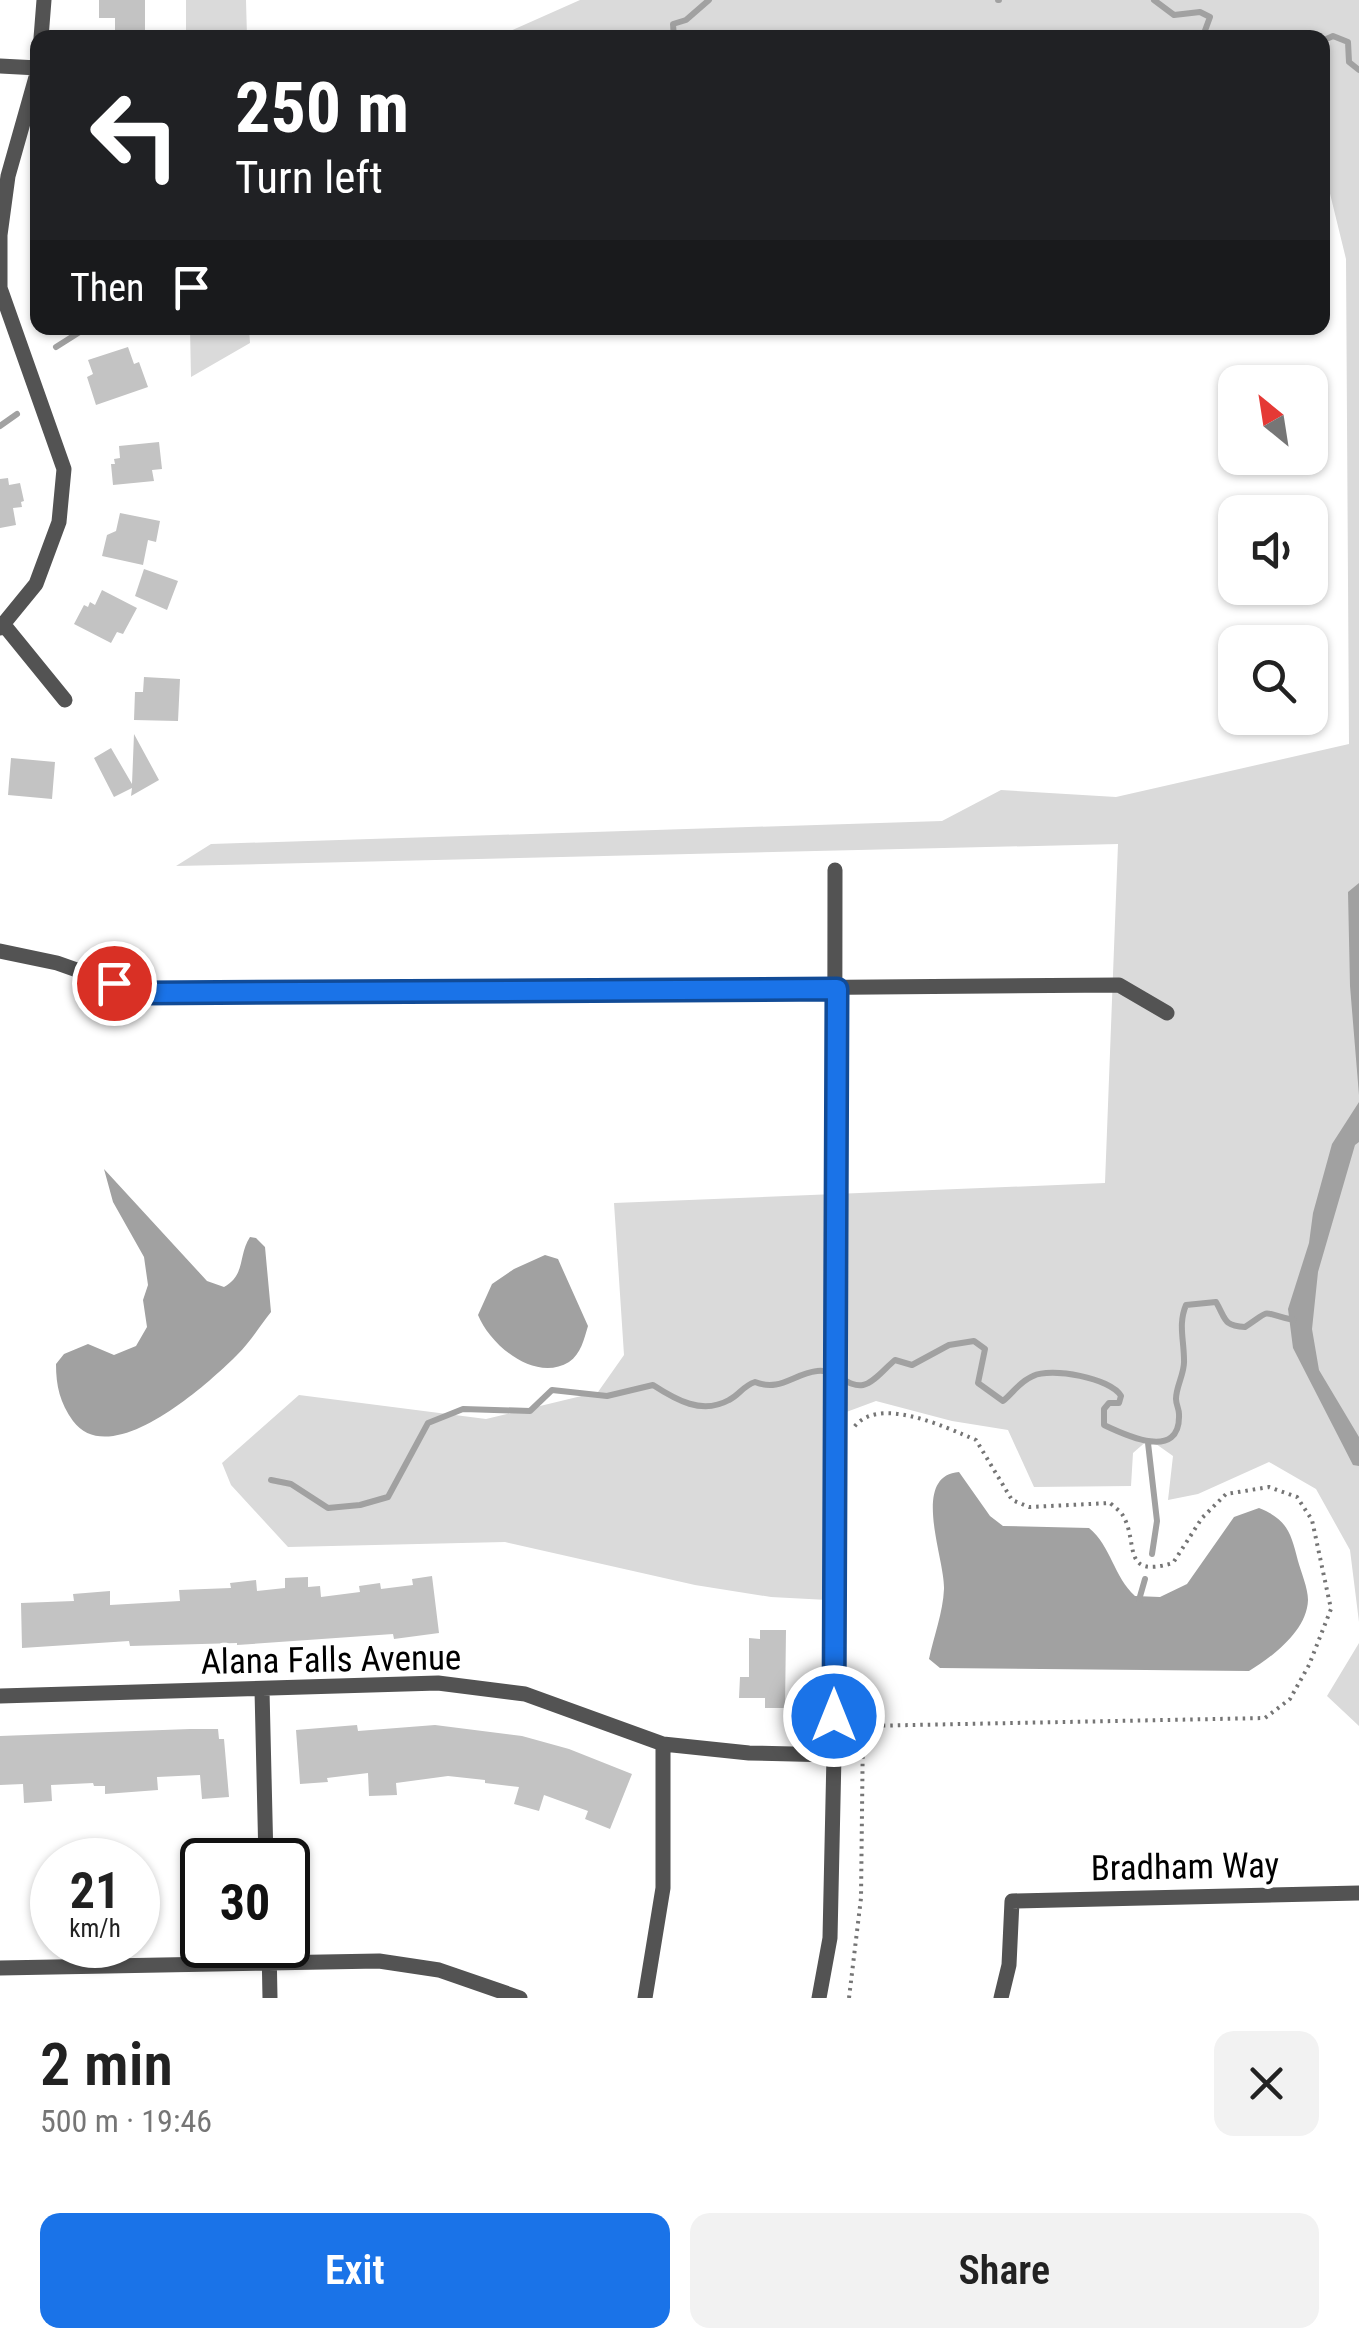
<!DOCTYPE html>
<html lang="en">
<head>
<meta charset="utf-8">
<style>
	body { margin:0; font-family:"Roboto Condensed",sans-serif; background:#f2f2f2; color:#222; height:100vh; display:flex; flex-direction:column; font-size:38px; white-space:nowrap }
	* { box-sizing:border-box; margin:0 }
	p { font-size:32px; color:#767676 }
	.icon { flex:none; width:55px; height:55px; fill:none; stroke:currentColor; stroke-width:2; stroke-linecap:round; stroke-linejoin:round }
	.map { position:relative; height:1998px; overflow:hidden }
	.details { display:flex; flex-direction:column; background:#fff; flex:1 }
	.details>* { flex:none }
	.top-card { position:absolute; left:30px; top:30px; width:1300px; height:305px; border-radius:20px; box-shadow:0 2px 8px #0004; background:#202124; color:#fff; overflow:hidden }
	.needle { width:65px; rotate:330deg }
	.controls { position:absolute; left:1218px; top:365px; display:grid; gap:20px }
	.controls a { display:grid; place-items:center; width:110px; height:110px; border-radius:20px; background:#fff; box-shadow:0 2px 8px #0004; font-size:50px }
	.speed { position:absolute; left:30px; top:1838px; display:flex; gap:20px; font-size:50px; font-weight:700; text-align:center }
	.speed>* { display:grid; place-content:center; width:130px; height:130px; border-radius:50%; background:#fff; box-shadow:0 2px 8px #0004; line-height:1 }
	.speed small { font-size:25px; font-weight:400 }
	.speed .limit { border:5px solid #111; border-radius:15px; background:#fff; color:#111 }
	.pin { position:absolute; display:grid; place-items:center; width:85px; height:85px; color:#fff; margin:-42px; border:5px solid #fff; border-radius:50%; box-shadow:0 2px 10px #0007 }
	.me { position:absolute; width:110px; margin:-55px; rotate:0deg; stroke-linejoin:round; filter:drop-shadow(0 0 8px #0008) }
	.turn { display:flex; align-items:center; gap:35px; height:210px; padding:0 40px; font-size:45px }
	.turn .icon { width:130px; height:130px; stroke-width:2.5 }
	.turn b { display:block; font-size:70px; line-height:85px }
	.then { display:flex; align-items:center; height:95px; padding:0 40px; background:#0003; gap:20px; font-size:38px }
	.round { display:grid; place-items:center; flex:none; width:105px; height:105px; border-radius:20px; background:#f2f2f2 }
	.headline { display:flex; align-items:center; justify-content:space-between; height:170px; padding:0 40px }
	h1 { font-size:60px; font-weight:600; line-height:75px }
	.cta { display:flex; gap:20px; margin-top:auto; padding:20px 40px }
	.cta a { flex:1; height:115px; border-radius:20px; background:#1a73e8; color:#fff; font-size:40px; font-weight:600; line-height:115px; text-align:center }
	.cta a+a { background:#f2f2f2; color:#222 }
	.map>svg:first-child { display:block }
	.green { fill:#dadada }
	.water { fill:#a1a1a1 }
	.lines { fill:none; stroke-linecap:round; stroke-linejoin:round }
	.stream { stroke:#a1a1a1; stroke-width:6 }
	.building { fill:#c3c3c3 }
	.path { stroke:#757575; stroke-width:4; stroke-dasharray:2.5 5; stroke-linecap:butt }
	.street { stroke:#535353; stroke-width:15 }
	.route-casing { stroke:#114b97; stroke-width:25 }
	.route { stroke:#1a73e8; stroke-width:18 }
	.labels { text-anchor:middle; dominant-baseline:central; stroke-width:9; stroke-linejoin:round; paint-order:stroke }
	.street-label { font-size:35px; fill:#000; stroke:#fff }
</style>
</head>
<body>
<div class="map">
<svg width="1359" height="1998" viewBox="0 0 1359 1998">
	<rect width="100%" height="100%" fill="#fff"/>
	<path class="green" d="M186,0h60l1,37h-61z
		M580,0h779v1622l-9,-72 -34,-61 -47,-27 -71,32 -30,6 5,-44 -24,-17 -16,14 -2,33 -97,1 -26,-57 -56,-9 -76,-20 -35,13 -14,48 1,138 -57,-3 -76,-12 -190,-43 -217,5 -57,-62 -9,-22 77,-68 187,24 112,-27 26,-37 -10,-152 491,-20 13,-339 -942,22 35,-22 731,-23 59,-31 115,7 233,-53 -3,-485 -23,-94 -1,-127 -825,-1z
		M190,328h59l1,15 -59,34z
		M1359,1643v83l-32,-30z"/>
	<path class="water" d="M1359,883v212l-9,-109 -2,-94z
		M1359,1102v40l-4,3 -37,127 -6,57 7,41 40,67v29l-6,-1 -60,-117 -5,-39 21,-66 4,-30 19,-69z
		M104,1169l103,112 17,6c22,-12 14,-32 26,-50l6,1 9,9 6,65c-11,14 -21,30 -34,43 -29,29 -126,117 -164,66 -13,-18 -17,-35 -17,-57l8,-10 24,-10 26,11 22,-9 11,-19 -4,-27 5,-15 -4,-28 -31,-55z
		M545,1255l13,4 30,67c-4,13 -7,28 -19,36 -34,21 -79,-17 -91,-47l14,-31 22,-15z
		M959,1472l31,44 13,10 86,2c22,18 25,49 46,68l25,1 27,-13 47,-67 25,-9c28,11 32,25 39,53 3,11 10,27 10,39 -1,31 -36,57 -59,71l-309,-3 -11,-9c5,-23 14,-47 15,-70 1,-31 -34,-113 15,-117z"/>
	<g class="lines">
		<path class="stream" d="M998,0h1
			M1154,0l20,15 26,-3 10,5 -7,19 3,2
			M674,38l-1,-14 13,-4 23,-20
			M1322,41l11,-5 15,6 1,20 10,8
			M56,347l30,-19
			M0,426l17,-12
			M1148,1443l9,78 -5,33
			M271,1480l20,4 37,24 32,-3 28,-8 40,-74 35,-14 67,2 22,-21 55,6 46,-11c23,15 49,30 76,15 10,-5 14,-14 26,-18 25,10 38,-8 62,-11 18,-3 30,17 46,14 11,-2 23,-18 32,-25l17,5 37,-20 25,-4 11,8 -7,34 25,18c11,-9 16,-19 30,-25 18,-9 78,2 88,20l-2,7h-10l-5,6v16c21,10 77,37 75,-11 0,-5 -3,-10 -3,-15 0,-13 9,-26 8,-39 0,-20 -6,-36 2,-55l30,-3c10,17 7,24 29,25 30,-20 13,-14 49,-7
			M1139,1600l6,-21"/>
	</g>
	<path class="building" d="M99,0h46v34l-30,1v-17h-16z
		M128,347l6,17 5,-2 9,25 -52,18 -9,-28 6,-3 -5,-14z
		M159,442l3,27 -10,1 2,11 -41,4 -2,-21h4l-1,-5 6,-1 -1,-12z
		M8,478l1,7 11,-2 4,18 -3,1 1,5 -9,1 3,17 -16,3v-49z
		M120,513l40,8 -4,21 -8,-2 -5,25 -41,-9 5,-21 9,-4z
		M144,569l34,12 -11,29 -32,-14z
		M102,590l35,18 -14,26 -6,-2 -6,11 -37,-19 10,-19 4,2 2,-5 5,3z
		M144,677l36,2 -2,42 -44,-1 1,-28h8z
		M134,734l25,46 -28,16 1,-8 -18,9 -20,-39 17,-10 21,36z
		M11,758l44,4 -3,37 -44,-4z
		M432,1576l7,57 -45,6 -1,-5 -156,11v-2l-107,3 -1,-5 -107,7 -1,-45 53,-2 -1,-7 37,-3v14l70,-4 -1,-11 52,-2 -1,-5 26,-3 1,11 28,-3v-10l23,-1v10l12,-1 1,11 39,-5 -1,-6 21,-3 1,6 32,-4 -1,-6z
		M760,1630h26l-1,78h-20v-10h-26l1,-21h9v-39l11,1z
		M357,1725l1,6 77,-6 87,11 47,13 63,25 -22,55 -25,-10 3,-8 -44,-16 -5,16 -25,-7 5,-17 -34,-4v-3l-37,-4 -52,7 1,12 -28,1 -1,-23 -41,5 1,4 -28,2 -4,-54z
		M190,1729h28l1,10h5l5,58 -27,2 -2,-24 -43,2 1,13 -53,4v-8h-11l-1,-3 -42,2 1,16 -28,2 -1,-19 -23,1v-49z"/>
	<g class="lines">
		<path class="path" d="M849,1998l12,-100 2,-172 402,-8 25,-19 19,-34 22,-56 -19,-89 -15,-23 -28,-10 -43,7 -24,24 -29,45c-54,16 -33,-21 -51,-49 -1,-2 -11,-10 -12,-11l-81,4 -17,-7 -36,-60c-31,-13 -101,-47 -124,-10"/>
		<path class="street" d="M41,38l3,-38
			M0,66l38,2
			M4,625l61,75
			M0,628l36,-44 23,-62 5,-53 -64,-181v-53l8,-59 30,-106
			M0,951l57,12 85,30 977,-8 48,28
			M262,1690l4,170
			M0,1696l438,-13 87,11 138,50 86,9 85,2
			M269,1945l1,53
			M0,1968l379,-7 60,9 81,28
			M645,1998l18,-110v-144
			M819,1998l11,-60 4,-183 1,-885
			M1001,1998l8,-33 3,-64 347,-8"/>
	</g>
	<g class="lines">
		<defs>
			<path id="route" d="M114,983l28,10 695,-4 -3,727"/>
		</defs>
		<use href="#route" class="route-casing"/>
		<use href="#route" class="route"/>
	</g>
	<g class="labels">
		<g class="street-label">
			<text transform="translate(331 1660) rotate(-1)">Alana Falls Avenue</text>
			<text transform="translate(1185 1867) rotate(-1)">Bradham Way</text>
		</g>
	</g>
</svg>
<div class="controls">
<a><svg class="needle" viewBox="-14 -14 28 28"><path d="M0-13l5 13h-10z" fill="#e53935"/><path d="M0 13l5-13h-10z" fill="#767676"/></svg></a>
<a><svg class="icon" aria-label="sound" viewBox="0 0 24 24"><path d="M4 9h4l5-4v14l-5-4H4zM17 9q2 3 0 6"/></svg></a>
<a><svg class="icon" aria-label="search" viewBox="0 0 24 24"><circle cx="10" cy="10" r="6"/><path d="M15 15l6 6"/></svg></a>
</div>
<div class="speed"><div>21<small>km/h</small></div><div class="limit">30</div></div>
<div class="pin" style="left:114px;top:983px;background:#d93025"><svg class="icon" aria-label="arrive" viewBox="0 0 24 24"><path d="M6 21V4h12l-3 4 3 4H6"/></svg></div>
<svg class="me" style="left:834px;top:1716px" viewBox="-20 -20 40 40"><circle r="17" fill="#1a73e8" stroke="#fff" stroke-width="3"/><path d="M0-11L8 9 0 5-8 9z" fill="#fff"/></svg>
<div class="top-card">
<div class="turn"><svg class="icon" aria-label="left" viewBox="0 0 24 24"><path d="M17 20v-9H6M10 6l-5 5 5 5"/></svg><div><b>250 m</b>Turn left</div></div>
<div class="then">Then<svg class="icon" aria-label="arrive" viewBox="0 0 24 24"><path d="M6 21V4h12l-3 4 3 4H6"/></svg></div>
</div>
</div>
<section class="details">
<div class="headline"><div><h1>2 min</h1><p>500 m · 19:46</p></div><a class="round"><svg class="icon" aria-label="close" viewBox="0 0 24 24"><path d="M6 6l12 12M18 6L6 18"/></svg></a></div>
<div class="cta"><a>Exit</a><a>Share</a></div>
</section>
</body>
</html>
